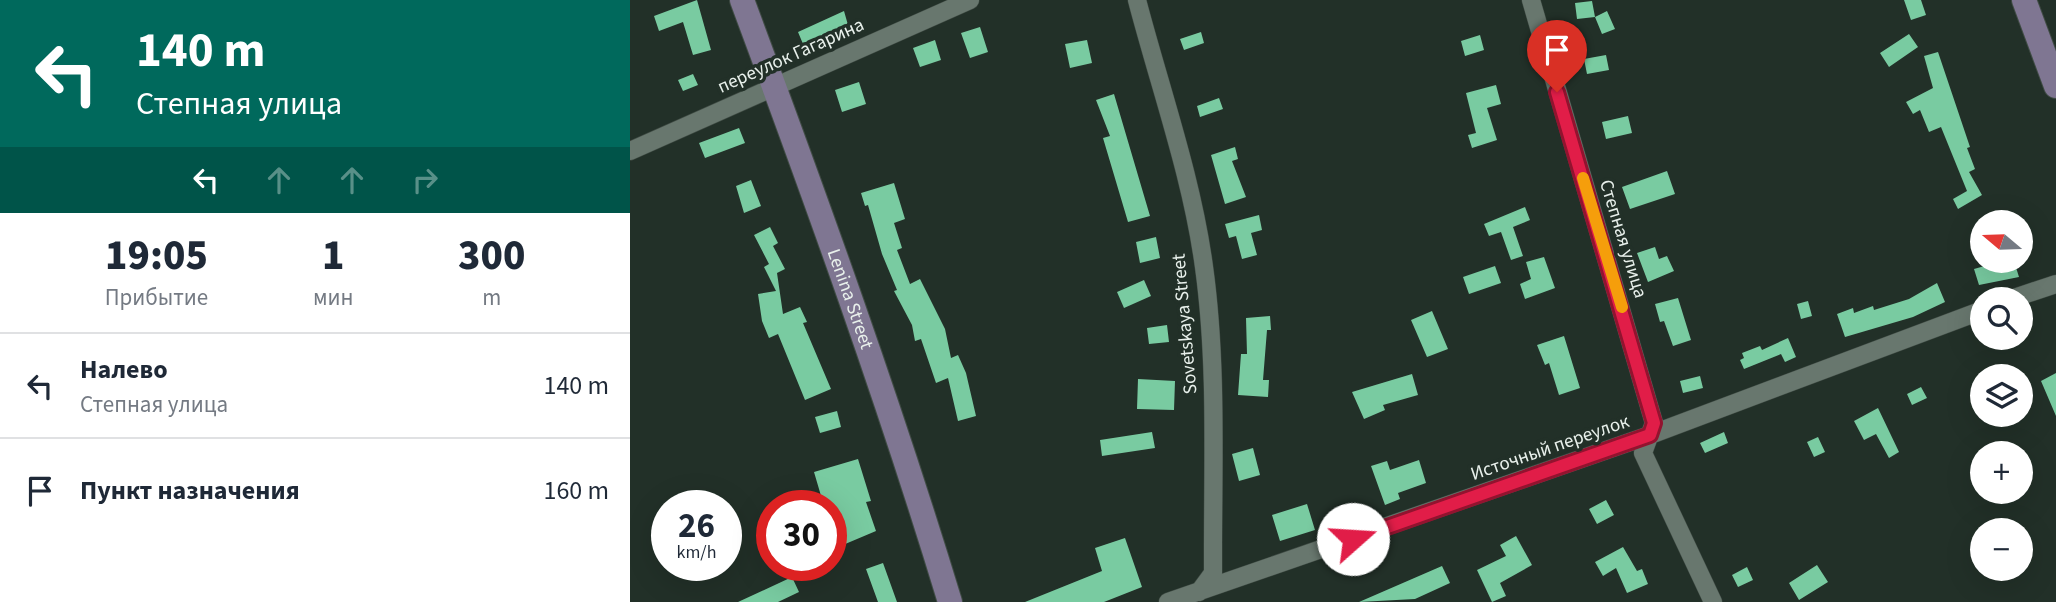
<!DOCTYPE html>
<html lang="ru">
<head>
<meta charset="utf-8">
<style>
	body { margin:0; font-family:"Source Sans 3",sans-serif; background:#f6f6f7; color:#1f2937; height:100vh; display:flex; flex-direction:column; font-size:26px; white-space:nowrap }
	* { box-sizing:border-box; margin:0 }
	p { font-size:23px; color:#747a83 }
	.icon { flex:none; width:38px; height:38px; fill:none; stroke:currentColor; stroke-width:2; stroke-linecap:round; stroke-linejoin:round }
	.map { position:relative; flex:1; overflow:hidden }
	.drawer { display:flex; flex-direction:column; background:#fff; width:630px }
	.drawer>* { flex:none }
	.top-card { background:#00695c; color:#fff; overflow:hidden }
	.needle { width:46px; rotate:289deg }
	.buttons { position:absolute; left:1340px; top:210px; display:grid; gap:14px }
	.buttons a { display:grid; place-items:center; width:63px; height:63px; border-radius:50%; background:#fff; box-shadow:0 7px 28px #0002; font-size:35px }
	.speed { position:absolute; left:21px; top:490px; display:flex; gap:14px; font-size:35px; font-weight:700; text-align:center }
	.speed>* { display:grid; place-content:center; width:91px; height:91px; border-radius:50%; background:#fff; box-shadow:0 7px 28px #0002; line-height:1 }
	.speed small { font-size:18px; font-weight:400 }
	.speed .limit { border:10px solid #d22; background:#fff; color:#111 }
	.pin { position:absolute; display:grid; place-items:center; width:60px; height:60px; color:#fff; margin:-72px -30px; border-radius:50% 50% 50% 0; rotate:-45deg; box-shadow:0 0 7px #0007 }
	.pin .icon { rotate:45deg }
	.me { position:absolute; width:77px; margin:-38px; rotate:71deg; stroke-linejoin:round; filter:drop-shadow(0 0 5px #0008) }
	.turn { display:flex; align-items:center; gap:24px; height:147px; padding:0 21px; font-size:32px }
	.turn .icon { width:91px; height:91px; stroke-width:2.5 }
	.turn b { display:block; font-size:49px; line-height:60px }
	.lanes { display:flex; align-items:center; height:66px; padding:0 21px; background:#0003; justify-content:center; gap:35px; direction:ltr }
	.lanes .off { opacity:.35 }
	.eta { display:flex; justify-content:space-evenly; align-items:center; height:119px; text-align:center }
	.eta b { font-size:42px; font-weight:800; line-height:49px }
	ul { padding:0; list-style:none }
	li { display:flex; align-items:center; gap:21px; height:105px; padding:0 21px; border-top:2px solid #e0e1e3 }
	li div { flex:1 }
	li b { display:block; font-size:26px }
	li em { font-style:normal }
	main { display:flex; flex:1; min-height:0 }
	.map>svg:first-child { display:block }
	.building { fill:#79cba1 }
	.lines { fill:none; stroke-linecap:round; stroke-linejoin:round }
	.street-casing { stroke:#404c45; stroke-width:19 }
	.secondary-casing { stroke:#404c45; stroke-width:26 }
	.street { stroke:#68776e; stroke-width:18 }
	.secondary { stroke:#7f7692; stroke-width:24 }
	.route-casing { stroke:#92132f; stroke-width:18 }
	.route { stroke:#e11d48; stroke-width:12 }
	.slow { stroke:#f59e0b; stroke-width:12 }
	.labels { text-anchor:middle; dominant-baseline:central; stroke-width:7; stroke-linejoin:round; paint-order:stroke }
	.street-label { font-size:19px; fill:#e8f0eb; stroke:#223028 }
</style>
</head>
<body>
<main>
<section class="drawer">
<div class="top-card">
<div class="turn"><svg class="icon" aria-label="left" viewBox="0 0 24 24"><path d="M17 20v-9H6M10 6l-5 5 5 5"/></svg><div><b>140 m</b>Степная улица</div></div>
<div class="lanes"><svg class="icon" aria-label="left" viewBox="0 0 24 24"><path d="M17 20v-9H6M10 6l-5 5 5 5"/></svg><svg class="icon off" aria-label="ahead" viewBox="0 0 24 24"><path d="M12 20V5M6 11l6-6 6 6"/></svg><svg class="icon off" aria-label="ahead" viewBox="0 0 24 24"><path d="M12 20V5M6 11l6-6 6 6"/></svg><svg class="icon off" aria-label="right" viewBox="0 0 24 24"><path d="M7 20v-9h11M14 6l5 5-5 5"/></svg></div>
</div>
<div class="eta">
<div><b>19:05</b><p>Прибытие</p></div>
<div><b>1</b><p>мин</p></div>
<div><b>300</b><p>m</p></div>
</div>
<ul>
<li><svg class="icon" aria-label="left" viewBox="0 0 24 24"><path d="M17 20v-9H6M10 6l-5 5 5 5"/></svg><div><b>Налево</b><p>Степная улица</p></div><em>140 m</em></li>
<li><svg class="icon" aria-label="arrive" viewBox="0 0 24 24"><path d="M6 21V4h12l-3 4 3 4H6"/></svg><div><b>Пункт назначения</b></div><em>160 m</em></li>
</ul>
</section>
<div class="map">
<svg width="1426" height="602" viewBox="0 0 1426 602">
	<rect width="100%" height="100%" fill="#223028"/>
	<path class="building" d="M67,0l14,50 -18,5 -10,-33 -24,9 -5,-15z
		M1274,0h17l5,15 -15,5z
		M962,1l3,16 -18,2 -2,-16z
		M214,11l6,21 -13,4 -2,-6 -32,14 -5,-12z
		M977,11l8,18 -13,5 -7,-17z
		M350,27l8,25 -18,6 -9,-25z
		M571,32l3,11 -20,7 -4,-11z
		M1279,34l9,13 -29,20 -9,-14z
		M850,35l4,15 -19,6 -4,-15z
		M305,40l6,20 -21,7 -7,-19z
		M457,40l5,23 -22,5 -5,-24z
		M1308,52l32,95 -3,1 8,21 -6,3 13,23 -24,14 -5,-10 14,-8 -26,-64 -12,5 -9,-22 -7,4 -7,-12 27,-14 -9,-32z
		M976,55l3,15 -22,4 -3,-15z
		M63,74l5,11 -15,6 -5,-11z
		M229,82l7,22 -24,8 -7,-22z
		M866,85l5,19 -14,4 10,32 -25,8 -4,-13 8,-2 -10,-40z
		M484,94l36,122 -22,6 -25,-84 7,-2 -14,-36z
		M589,98l4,11 -23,8 -3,-11z
		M998,116l4,17 -26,6 -4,-17z
		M109,128l6,15 -40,15 -6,-15z
		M605,147l3,12 -6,2 14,36 -21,7 -14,-49z
		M1037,171l8,23 -45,15 -8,-22z
		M121,180l10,26 -17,7 -8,-27z
		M264,183l11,36 -11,4 8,25 -5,2 13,34 10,-5 25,50 6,29 7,-3 8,18 10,43 -18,5 -10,-43 -12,5 -15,-44 -6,2 -3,-16 -18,-34 3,-1 -15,-36 -14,-49 -3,1 -4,-13z
		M895,207l5,13 -17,7 10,29 -12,4 -10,-28 -12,4 -5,-12z
		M629,215l3,15 -11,3 6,22 -15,4 -6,-23 -7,2 -4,-14z
		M140,227l8,16 -5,3 12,23 -8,4 6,41 17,-7 7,15 -4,1 28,66 -26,11 -27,-66 -9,4 -7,-17 -4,-27 18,-3 -12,-24 5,-3 -15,-29z
		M526,237l4,21 -20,5 -4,-21z
		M1025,247l4,12 8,-3 7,15 -26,11 -11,-29z
		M914,257l11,31 -30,11 -5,-15 11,-5 -5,-17z
		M1372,261h12l5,16 -40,8 -5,-16z
		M865,266l6,17 -32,11 -6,-17z
		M514,280l7,16 -27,12 -7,-16z
		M1307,283l8,19 -32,15 -68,20 -8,-23 16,-6 1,5 19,-7 1,4 35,-11z
		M1048,298l13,42 -18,6 -9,-25 -4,1 -5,-18z
		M1178,301l4,15 -11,3 -4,-15z
		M802,311l16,38 -21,8 -16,-37z
		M640,316l1,14h-4l-4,50h6l-1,17 -30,-2 3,-41h6l-1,-36z
		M537,325l2,17 -20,2 -2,-16z
		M934,336l16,52 -21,7 -10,-32 -4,2 -8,-20z
		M1158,338l8,19 -11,5 -4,-8 -37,15 -4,-9 4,-2 -2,-5 18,-7 2,4z
		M1426,373v43l-15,-35z
		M782,374l6,21 -35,10 2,5 -21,9 -12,-27z
		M1070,376l3,12 -20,5 -3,-12z
		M508,379l37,2 -1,29 -37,-1z
		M1291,387l6,11 -15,7 -5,-11z
		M1248,408l21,44 -10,6 -13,-24 -12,6 -10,-19z
		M207,411l4,16 -21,6 -5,-16z
		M522,432l3,16 -53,8 -2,-16z
		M1094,432l4,11 -23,10 -5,-10z
		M1188,437l7,15 -11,5 -7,-15z
		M623,448l7,27 -21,6 -7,-27z
		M228,459l13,42 -5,1 10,29 -45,19v-44h-7l-10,-34z
		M789,460l7,23 -28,10 2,6 -15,6 -14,-39 16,-5 3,9z
		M976,500l8,15 -17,9 -8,-15z
		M677,504l8,26 -35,11 -8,-26z
		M886,536l16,29 -32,18 6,13 -14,6 -15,-32 29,-14 -6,-11z
		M495,538l17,49 -38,15h-79l77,-31 -7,-23z
		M993,547l14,24 5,-2 6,15 -21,9 -11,-25 -13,8 -8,-14z
		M253,563l14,39h-19l-12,-33z
		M1187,565l11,17 -29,18 -10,-17z
		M812,566l8,17 -35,16 -56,3z
		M1117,567l6,13 -15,7 -6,-12z
		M162,577l7,15 -21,10h-40z"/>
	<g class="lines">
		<defs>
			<path id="street" d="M507,0c23,88 55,177 67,267 13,94 9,192 9,286v20l-14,19
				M901,0l123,423 -11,30 70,149
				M0,151l340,-151
				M1381,299l45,-15
				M538,602l482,-167 333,-125"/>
			<g id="secondary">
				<path id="s1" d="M112,0c74,199 146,398 208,602"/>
				<path d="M1394,0l32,86"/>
			</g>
		</defs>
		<use href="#street" class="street-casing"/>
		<use href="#secondary" class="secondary-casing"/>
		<use href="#street" class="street"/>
		<use href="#secondary" class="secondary"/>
	</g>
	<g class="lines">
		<defs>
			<path id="route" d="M723,539l297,-104 4,-12 -97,-331"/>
		</defs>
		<use href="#route" class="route-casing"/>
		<use href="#route" class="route"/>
		<path class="slow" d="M953,178l39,129"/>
	</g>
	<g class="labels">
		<g class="street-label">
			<text transform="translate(161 56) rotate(-24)">переулок Гагарина</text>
			<text transform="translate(993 239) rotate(73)">Степная улица</text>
			<text stroke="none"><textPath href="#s1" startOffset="318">Lenina Street</textPath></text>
			<text transform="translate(555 324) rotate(-95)">Sovetskaya Street</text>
			<text transform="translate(920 448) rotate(-19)">Источный переулок</text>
		</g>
	</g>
</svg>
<div class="buttons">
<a><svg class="needle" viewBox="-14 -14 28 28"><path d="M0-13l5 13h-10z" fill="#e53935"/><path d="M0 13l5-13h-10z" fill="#747a83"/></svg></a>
<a><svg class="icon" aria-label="search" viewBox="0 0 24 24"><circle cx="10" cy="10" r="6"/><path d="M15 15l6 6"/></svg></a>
<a><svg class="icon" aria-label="layers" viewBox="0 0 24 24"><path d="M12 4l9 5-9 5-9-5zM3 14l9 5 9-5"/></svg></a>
<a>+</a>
<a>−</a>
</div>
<div class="speed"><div>26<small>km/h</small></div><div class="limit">30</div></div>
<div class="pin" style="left:927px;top:92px;background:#d93025"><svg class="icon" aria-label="arrive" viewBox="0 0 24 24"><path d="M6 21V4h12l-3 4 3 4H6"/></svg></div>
<svg class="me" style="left:723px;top:539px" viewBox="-20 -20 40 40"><circle r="19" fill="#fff"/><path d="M0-13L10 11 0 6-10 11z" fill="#e11d48"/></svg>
</div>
</main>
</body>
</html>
